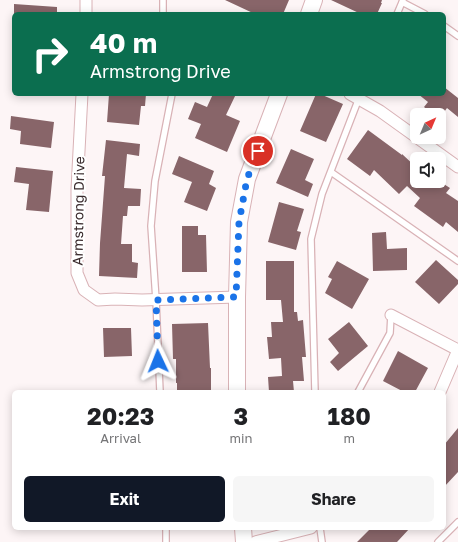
<!DOCTYPE html>
<html lang="en">
<head>
<meta charset="utf-8">
<style>
	body { margin:0; font-family:"Golos Text",sans-serif; background:#f6f6f6; color:#202124; height:100vh; display:flex; flex-direction:column; font-size:15px; white-space:nowrap }
	* { box-sizing:border-box; margin:0 }
	p { font-size:13px; color:#757577 }
	.icon { flex:none; width:22px; height:22px; fill:none; stroke:currentColor; stroke-width:2; stroke-linecap:round; stroke-linejoin:round }
	.map { position:relative; flex:1; overflow:hidden }
	.panel { position:absolute; left:12px; top:390px; width:434px; height:140px; display:flex; flex-direction:column; background:#fff; border-radius:6px; box-shadow:0 2px 10px #0003 }
	.panel>* { flex:none }
	.top-card { position:absolute; left:12px; top:12px; width:434px; height:84px; border-radius:6px; box-shadow:0 2px 10px #0003; background:#0b6e4f; color:#fff; overflow:hidden }
	.needle { width:26px; rotate:44deg }
	.controls { position:absolute; left:410px; top:108px; display:grid; gap:8px }
	.controls a { display:grid; place-items:center; width:36px; height:36px; border-radius:6px; background:#fff; box-shadow:0 2px 10px #0003; font-size:20px }
	.pin { position:absolute; display:grid; place-items:center; width:34px; height:34px; color:#fff; margin:-17px; border:2px solid #fff; border-radius:50%; box-shadow:0 1px 4px #0007 }
	.me { position:absolute; width:44px; margin:-22px; rotate:358deg; stroke-linejoin:round; filter:drop-shadow(0 0 3px #0008) }
	.turn { display:flex; align-items:center; gap:14px; height:84px; padding:0 12px; font-size:18px }
	.turn .icon { width:52px; height:52px; stroke-width:2.5 }
	.turn b { display:block; font-size:28px; line-height:34px }
	.eta { display:flex; justify-content:space-evenly; align-items:center; height:68px; text-align:center }
	.eta b { font-size:24px; font-weight:700; line-height:28px }
	.primary-button { display:flex; gap:8px; margin-top:auto; padding:8px 12px }
	.primary-button a { flex:1; height:46px; border-radius:6px; background:#111827; color:#fff; font-size:16px; font-weight:700; line-height:46px; text-align:center }
	.primary-button a+a { background:#f6f6f6; color:#202124 }
	.map>svg:first-child { display:block }
	.building { fill:#886569 }
	.lines { fill:none; stroke-linecap:round; stroke-linejoin:round }
	.lane-casing { stroke:#d9b2b6; stroke-width:8 }
	.street-casing { stroke:#d9b2b6; stroke-width:13 }
	.secondary-casing { stroke:#d9b2b6; stroke-width:18 }
	.lane { stroke:#fff; stroke-width:5.5 }
	.street { stroke:#fff; stroke-width:11 }
	.secondary { stroke:#fff; stroke-width:16 }
	.route { stroke:#1a73e8; stroke-width:7; stroke-dasharray:0 12.6 }
	.labels { text-anchor:middle; dominant-baseline:central; stroke-width:4; stroke-linejoin:round; paint-order:stroke }
	.street-label { font-size:14px; fill:#3a2b2d; stroke:#fff }
</style>
</head>
<body>
<div class="map">
<svg width="458" height="542" viewBox="0 0 458 542">
	<rect width="100%" height="100%" fill="#fdf5f6"/>
	<path class="building" d="M225,0h64l-6,14h-28z
		M331,0h51l-1,3h1l-5,11h-16z
		M14,4l43,3v7h-43z
		M444,87l14,11v19l-11,-9 -8,11v-4h-5l-10,-8 4,-5 -10,-8h26z
		M109,94h37l-1,12h-4l-2,19 -32,-3z
		M213,94h23l-10,21 14,6 -13,31 -32,-14 6,-14 -13,-5 7,-17 12,5z
		M316,94h4l23,10 -17,38 -26,-11z
		M11,116l43,6 -3,26 -31,-4 1,-13 -11,-2z
		M368,130l34,25v-1l15,14v13h22l11,7 -4,5 12,8v31l-12,-10 -3,5 -29,-21 6,-8 -13,-12 -8,8 -25,-24 -4,6 -23,-17z
		M106,140l34,4 -1,12 -12,-2 -3,34 17,1 -1,17h-12l-1,10h-4l-2,28h11v18l6,1 -1,15 -38,-2 1,-33 5,-67h-3z
		M291,149l23,10 -9,21 8,4 -5,13 -32,-14z
		M179,156l35,15 -5,13 7,4 -9,23 -23,-9 8,-20 -20,-8z
		M16,167l37,4 -4,41 -23,-2 3,-26 -15,-2z
		M279,202l25,7 -7,22 4,1 -5,18 -28,-8z
		M182,226h16v9h8l1,37h-25z
		M386,232l1,17 20,-1v22l-34,1 -1,-38z
		M436,260l22,20v4l-19,20 -24,-22z
		M266,261h28v51h3l1,9 5,-1 3,37h-4l2,24h-11l1,11h-25l-1,-15 14,-1 -1,-18 -12,1 -2,-22h5l-1,-15h12l-2,-22h-15z
		M337,261l32,18 -17,30 -27,-16 7,-14 -4,-2z
		M349,322l19,24 -30,25 -8,-9 9,-9 -11,-14z
		M208,323l2,45h1v24h-34v-9h-1v-24h-3l-1,-35z
		M103,328h28l1,28 -28,1z
		M398,351l30,17 -13,24h-11l-21,-11z
		M458,428v44l-14,15v-42z
		M371,528h39l-13,14h-40z"/>
	<g class="lines">
		<defs>
			<path id="lane" d="M163,0v14
				M402,2l23,12
				M397,14l6,-14
				M444,26l14,10
				M331,172l127,89
				M160,392l-4,-92 -5,-74 4,-45 17,-87
				M315,392l-4,-153 11,-45 37,-96
				M358,392l32,-59 1,-18
				M166,528v14
				M320,528l2,14
				M438,542l20,-20"/>
			<path id="street" d="M86,14v-14
				M82,94l-5,95v84l7,17 14,10 17,-1 27,1 95,-3
				M350,94l30,17 78,56
				M391,315l67,35
				M440,392l18,-42
				M255,542l56,-14"/>
			<path id="secondary" d="M309,14l5,-14
				M237,392v-95l2,-75 8,-43 32,-85
				M243,528l1,14"/>
		</defs>
		<use href="#lane" class="lane-casing"/>
		<use href="#street" class="street-casing"/>
		<use href="#secondary" class="secondary-casing"/>
		<use href="#lane" class="lane"/>
		<use href="#street" class="street"/>
		<use href="#secondary" class="secondary"/>
	</g>
	<g class="lines">
		<path class="route" d="M158,361l-2,-61 80,-3 3,-75 8,-43 11,-28"/>
	</g>
	<g class="labels">
		<g class="street-label">
			<text transform="translate(78 211) rotate(-89)">Armstrong Drive</text>
		</g>
	</g>
</svg>
<div class="controls">
<a><svg class="needle" viewBox="-14 -14 28 28"><path d="M0-13l5 13h-10z" fill="#e53935"/><path d="M0 13l5-13h-10z" fill="#757577"/></svg></a>
<a><svg class="icon" aria-label="sound" viewBox="0 0 24 24"><path d="M4 9h4l5-4v14l-5-4H4zM17 9q2 3 0 6"/></svg></a>
</div>
<div class="pin" style="left:258px;top:151px;background:#d93025"><svg class="icon" aria-label="arrive" viewBox="0 0 24 24"><path d="M6 21V4h12l-3 4 3 4H6"/></svg></div>
<svg class="me" style="left:158px;top:361px" viewBox="-20 -20 40 40"><path d="M0-17L14 15 0 8-14 15z" fill="#1a73e8" stroke="#fff" stroke-width="4"/></svg>
<div class="top-card">
<div class="turn"><svg class="icon" aria-label="right" viewBox="0 0 24 24"><path d="M7 20v-9h11M14 6l5 5-5 5"/></svg><div><b>40 m</b>Armstrong Drive</div></div>
</div>
<section class="panel">
<div class="eta">
<div><b>20:23</b><p>Arrival</p></div>
<div><b>3</b><p>min</p></div>
<div><b>180</b><p>m</p></div>
</div>
<div class="primary-button"><a>Exit</a><a>Share</a></div>
</section>
</div>
</body>
</html>
